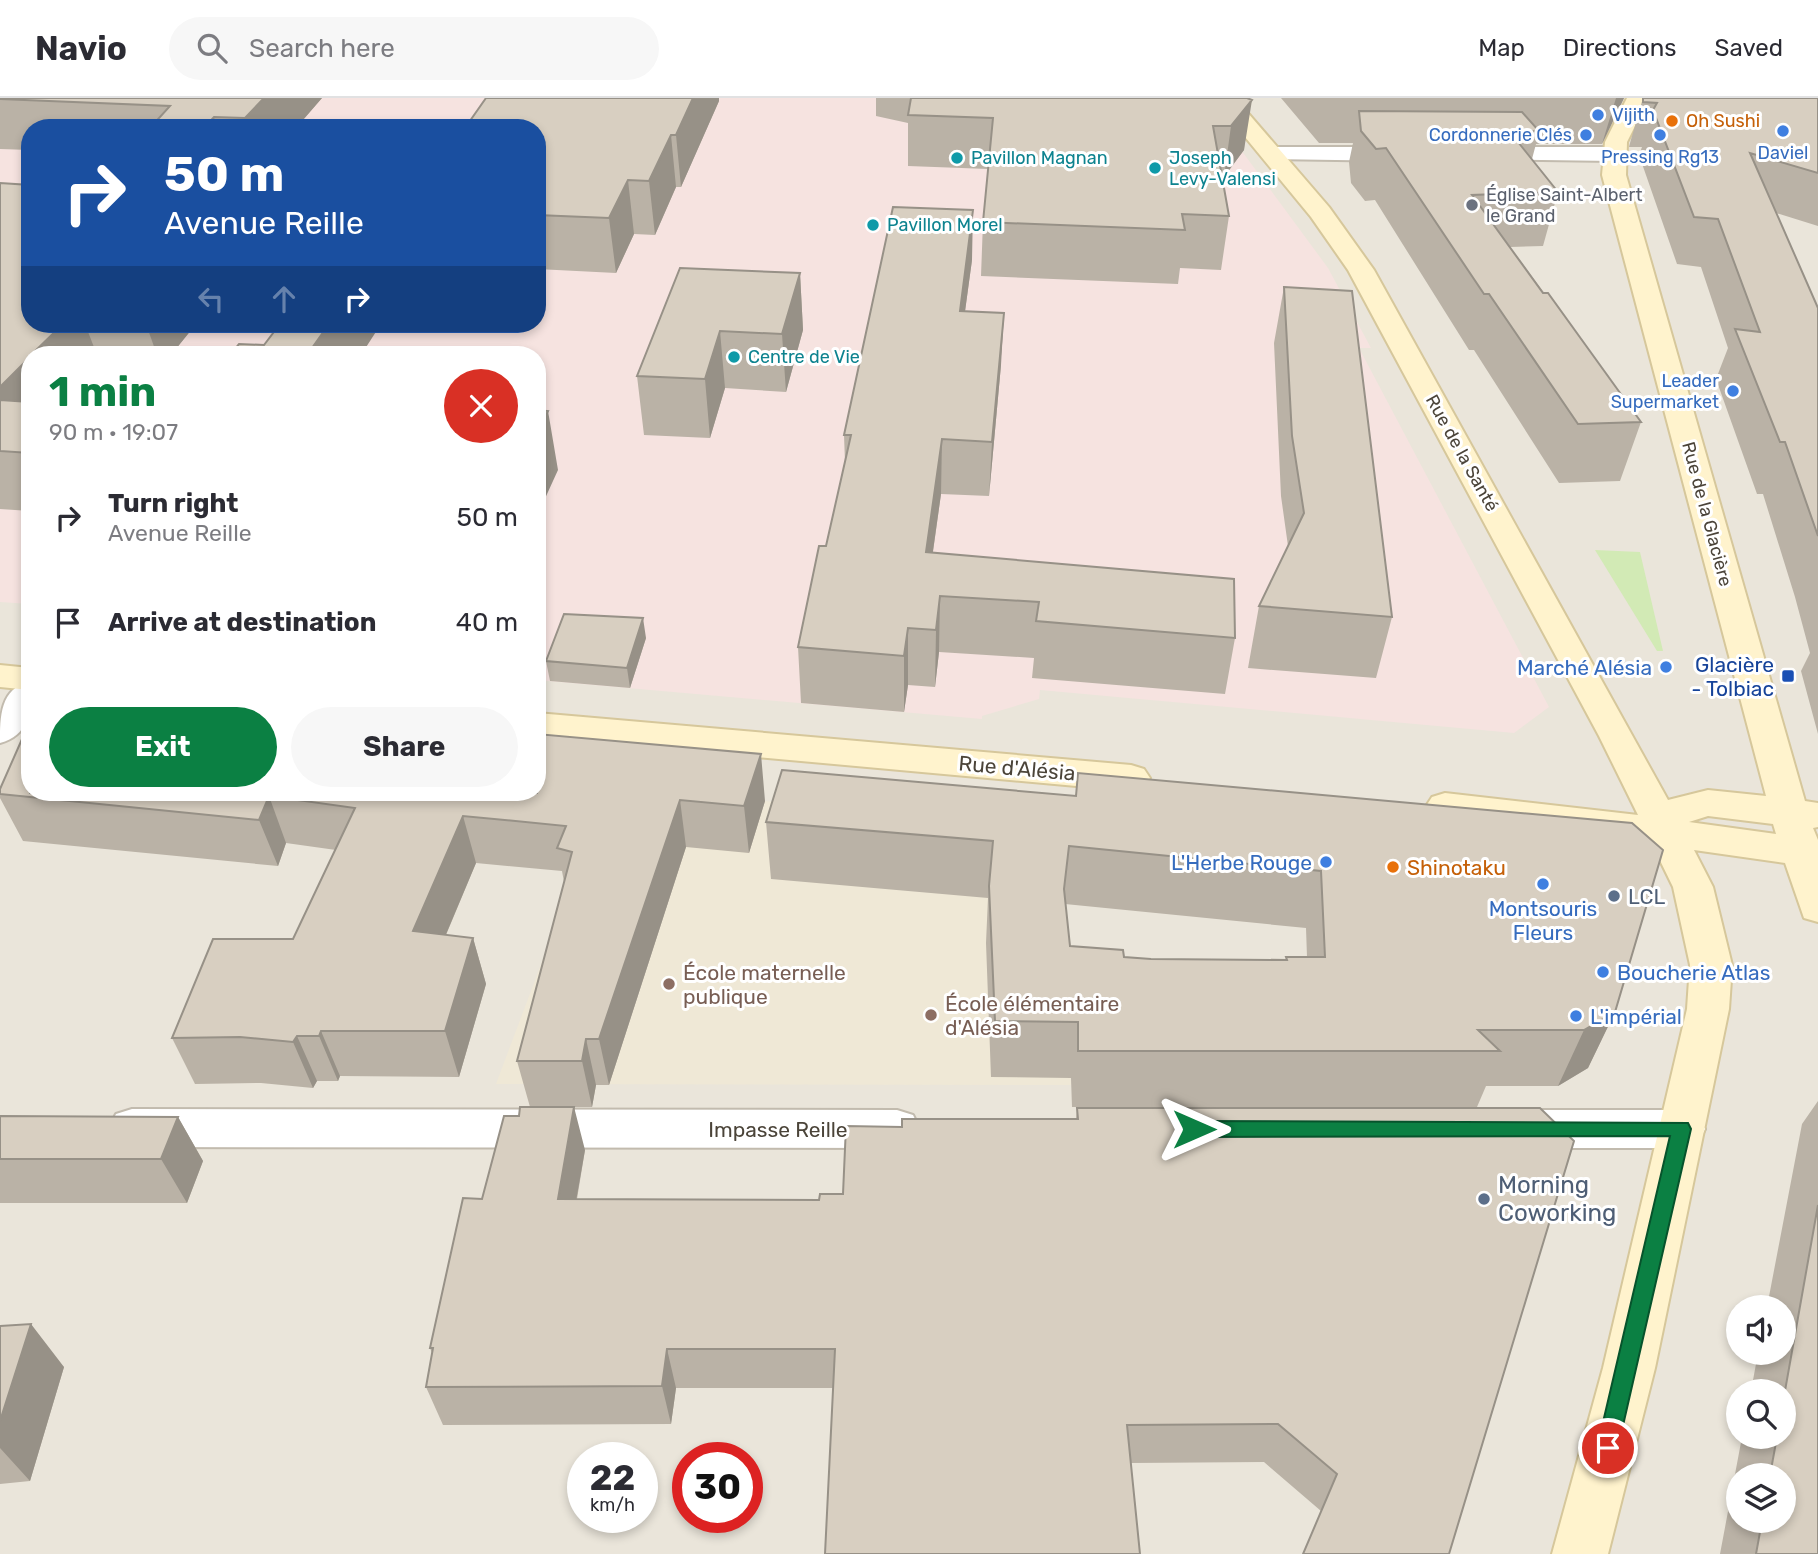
<!DOCTYPE html>
<html lang="en">
<head>
<meta charset="utf-8">
<style>
	body { margin:0; font-family:Rubik,sans-serif; background:#f7f7f7; color:#2b2b33; height:100vh; display:flex; flex-direction:column; font-size:26px; white-space:nowrap }
	* { box-sizing:border-box; margin:0 }
	p { font-size:23px; color:#7c7c81 }
	.icon { flex:none; width:38px; height:38px; fill:none; stroke:currentColor; stroke-width:2; stroke-linecap:round; stroke-linejoin:round }
	.map { position:relative; flex:1; overflow:hidden }
	.drawer { position:absolute; left:21px; top:248px; width:525px; height:455px; display:flex; flex-direction:column; background:#fff; border-radius:28px; box-shadow:0 4px 10px #0003 }
	.drawer>* { flex:none }
	.top-card { position:absolute; left:21px; top:21px; width:525px; height:214px; border-radius:28px; box-shadow:0 4px 10px #0003; background:#1a4fa0; color:#fff; overflow:hidden }
	.fabs { position:absolute; left:1726px; top:1197px; display:grid; gap:14px }
	.fabs a { display:grid; place-items:center; width:70px; height:70px; border-radius:50%; background:#fff; box-shadow:0 4px 10px #0003; font-size:35px }
	.speed { position:absolute; left:567px; top:1344px; display:flex; gap:14px; font-size:35px; font-weight:700; text-align:center }
	.speed>* { display:grid; place-content:center; width:91px; height:91px; border-radius:50%; background:#fff; box-shadow:0 4px 10px #0003; line-height:1 }
	.speed small { font-size:18px; font-weight:400 }
	.speed .limit { border:10px solid #d22; background:#fff; color:#111 }
	.pin { position:absolute; display:grid; place-items:center; width:60px; height:60px; color:#fff; margin:-30px; border:4px solid #fff; border-radius:50%; box-shadow:0 2px 7px #0007 }
	.me { position:absolute; width:77px; margin:-38px; rotate:90deg; stroke-linejoin:round; filter:drop-shadow(0 0 5px #0008) }
	.turn { display:flex; align-items:center; gap:24px; height:147px; padding:0 28px; font-size:32px }
	.turn .icon { width:91px; height:91px; stroke-width:2.5 }
	.turn b { display:block; font-size:49px; line-height:60px }
	.lanes { display:flex; align-items:center; height:66px; padding:0 28px; background:#0003; justify-content:center; gap:35px; direction:ltr }
	.lanes .off { opacity:.35 }
	.round { display:grid; place-items:center; flex:none; width:74px; height:74px; border-radius:37px; background:#f7f7f7 }
	.head { display:flex; align-items:center; justify-content:space-between; height:119px; padding:0 28px }
	h1 { font-size:42px; font-weight:700; line-height:52px; color:#0b8043 }
	.button { display:flex; gap:14px; margin-top:auto; padding:14px 28px }
	.button a { flex:1; height:80px; border-radius:42px; background:#0b8043; color:#fff; font-size:28px; font-weight:700; line-height:80px; text-align:center }
	.button a+a { background:#f7f7f7; color:#2b2b33 }
	ul { padding:0; list-style:none }
	li { display:flex; align-items:center; gap:21px; height:105px; padding:0 28px }
	li div { flex:1 }
	li b { display:block; font-size:26px }
	li em { font-style:normal }
	header { display:flex; align-items:center; gap:42px; box-sizing:border-box; height:98px; padding:0 35px; background:#fff; border-bottom:2px solid #e1e1e2 }
	header strong { font-size:33px }
	nav { display:flex; gap:38px; margin-inline-start:auto; font-size:24px }
	.search { width:490px; height:63px; background:#f7f7f7; display:flex; align-items:center; gap:18px; box-sizing:border-box; padding:0 24px; border-radius:38px; color:#7c7c81; font-size:26px }
	.map>svg:first-child { display:block }
	.residential { fill:#eae5da; fill-rule:evenodd }
	.education { fill:#efe8d6 }
	.medical { fill:#f6e3e0; fill-rule:evenodd }
	.green { fill:#d2eab5 }
	.lines { fill:none; stroke-linecap:round; stroke-linejoin:round }
	.street-casing { stroke:#c2bbae; stroke-width:4 }
	.secondary-casing { stroke:#d6c79b; stroke-width:4 }
	.street { fill:#fff; fill-rule:evenodd }
	.secondary { fill:#fff3cd; fill-rule:evenodd }
	.wall { fill:#bab2a6; fill-rule:evenodd }
	.shaded-wall { fill:#979187 }
	.building { fill:#d8cfc1; stroke:#979187; stroke-width:2; fill-rule:evenodd }
	.route { fill:#0b8043; stroke:#07532c; stroke-width:2 }
	.shop-dot { fill:#3f7fe0; stroke:#fff; stroke-width:2.5 }
	.food-dot { fill:#e8710a; stroke:#fff; stroke-width:2.5 }
	.culture-dot { fill:#0f9aa8; stroke:#fff; stroke-width:2.5 }
	.worship-dot { fill:#6b7280; stroke:#fff; stroke-width:2.5 }
	.transit-dot { fill:#1a4fb4; stroke:#fff; stroke-width:2.5 }
	.service-dot { fill:#5c6f8a; stroke:#fff; stroke-width:2.5 }
	.education-dot { fill:#8d6e63; stroke:#fff; stroke-width:2.5 }
	.labels { text-anchor:middle; dominant-baseline:central; stroke-width:6; stroke-linejoin:round; paint-order:stroke }
	.far-shop-label { font-size:18px; fill:#366cbe; stroke:#fff; text-anchor:end }
	.far-food-label { font-size:18px; fill:#c56008; stroke:#fff; text-anchor:start }
	.far-culture-label { font-size:18px; fill:#0d838f; stroke:#fff; text-anchor:start }
	.far-worship-label { font-size:18px; fill:#5b616d; stroke:#fff; text-anchor:start }
	.far-street-label { font-size:18px; fill:#4b4439; stroke:#fff }
	.transit-label { font-size:21px; fill:#164399; stroke:#fff; text-anchor:end }
	.shop-label { font-size:21px; fill:#366cbe; stroke:#fff; text-anchor:end }
	.street-label { font-size:21px; fill:#4b4439; stroke:#fff }
	.food-label { font-size:21px; fill:#c56008; stroke:#fff; text-anchor:start }
	.service-label { font-size:21px; fill:#4e5e75; stroke:#fff; text-anchor:start }
	.education-label { font-size:21px; fill:#785e54; stroke:#fff; text-anchor:start }
	.near-service-label { font-size:24px; fill:#4e5e75; stroke:#fff; text-anchor:start }
</style>
</head>
<body>
<header>
<strong>Navio</strong>
<div class="search"><svg class="icon" aria-label="search" viewBox="0 0 24 24"><circle cx="10" cy="10" r="6"/><path d="M15 15l6 6"/></svg>Search here</div>
<nav><a>Map</a><a>Directions</a><a>Saved</a></nav>
</header>
<div class="map">
<svg width="1818" height="1456" viewBox="0 0 1818 1456">
	<rect width="100%" height="100%" fill="#f6f3ec"/>
	<path class="residential" d="M0,0h1818v1456h-1818zM30,30h507v196h-507zM30,257h507v438h-507zM1738,1209h45v46h-45zM1738,1293h45v46h-45zM583,1360h59v59h-59zM688,1360h59v59h-59zM1738,1377h45v46h-45z"/>
	<path class="education" d="M608,688l335,32 115,126 13,141 -575,-1z"/>
	<path class="medical" d="M0,0h1198l18,18 112,152 43,80h-12l190,359 -35,26 -474,-43 -1,9 -57,17v3l-445,-39v-21l5,-12 -5,-1v-291h-507v249l-30,-2zM30,30h507v196h-507z"/>
	<path class="green" d="M1595,452l45,2 23,99h-6z"/>
	<g class="lines">
		<defs>
			<path id="street" d="M1274,49h128l11,7 -11,7 -136,-2 -3,-5z
				M1479,49h135l11,7 -11,7 -143,-2 -3,-5z
				M30,583c0,27 2,53 -30,62 0,-27 0,-54 30,-62z
				M132,1011l765,1 16,5 7,14 -7,14 -16,5 -765,-1 -16,-5 -7,-14 7,-14z
				M1511,1012h171l16,5 7,14 -7,14 -16,5h-171l-16,-5 -7,-14 7,-14z"/>
			<path id="secondary" d="M1213,0h22l94,109 45,63 294,530 40,-10 58,6 -164,-621 3,-33 22,-44h22l-22,44 -1,33 179,626 13,2v24l-5,1 5,12v82l-14,-4 -19,-55 -91,-13 19,37 19,78 -3,44 -74,359 -47,186h-56l51,-186 84,-359 3,-44 -17,-78 -21,-43 -207,-25 -13,-4 -6,-9 6,-9 13,-4 193,22 -39,-79 -251,-466 -37,-53zM1708,718l65,8 3,10 -87,-12z
				M0,567l30,3v22l-30,-3z
				M537,615l594,52 13,4 6,9 -6,9 -13,4 -594,-54z"/>
		</defs>
		<use href="#street" class="street-casing"/>
		<use href="#secondary" class="secondary-casing"/>
		<use href="#street" class="street"/>
		<use href="#secondary" class="secondary"/>
	</g>
	<path class="wall" d="M0,0h322l-26,30h-266v22l-30,-1z
		M876,0h371l-3,52 -20,27h-2l7,39 -8,54 -41,-2 -2,16 -197,-8 2,-54 5,-53 -80,-3v-43l-32,-7z
		M1281,0h343l-22,46h-66l-4,15 26,33 -15,54 -33,1 131,175 -21,59 -61,2 -85,-133h-5l-94,-150 -10,1 -14,-18 -2,-21 4,-19h-34z
		M1643,0h175v128l-42,-13 42,95v426l-17,-63 9,-18 -15,-56 -32,-103h-6l-41,-115 12,-31 -27,-81 -24,-3 -38,-109 3,-8h-13l1,-4z
		M719,3l-38,86h-5l-21,48 -21,-1 -18,39 -79,-4v-141z
		M0,85l30,141h166l-25,31h-141v156l-30,-2z
		M972,162l-7,51 36,54 -12,131 -48,-2 -8,58 302,86 -10,56 -193,-16 2,-20 -95,-6 -4,35 -27,-2 -4,27 -103,-9 -3,-56 28,-101 19,-84 -1,-27z
		M800,175l3,57 -17,62 -61,-4 -15,50 -66,-3 -7,-59z
		M1284,189l108,330 -16,61 -128,-10 11,-62 29,-60 -7,-50 -7,-153z
		M646,540l-16,50 -80,-7 -4,-20z
		M0,691l765,12 -16,52 -63,-6 -77,238h-13l-4,22h-62l-13,-46 47,-179 -2,-11 -86,-8 -30,72 27,3 13,46 -27,93 -119,-1 -2,5h-21l-4,7 -52,-5 -66,1 -23,-46 121,-99 43,-89 -50,-7 -8,23 -255,-25 -23,-43z
		M1076,698l556,27 -17,189 -27,56 -30,18h-72l-9,21h-405l-1,-29 -80,-1 -5,-134 2,-45 -217,-19 -5,-57zM1065,806l241,24 1,29h-21v3l-135,-1 -27,-2 -54,-11z
		M1818,1003v453h-98l22,-117h41v-46h-32l7,-38h25v-46h-16l35,-183zM1738,1377h45v46h-45z
		M1077,1010h463l-219,403 -57,-49 -133,1 -298,-75h-157l-5,36 -228,1 -17,-38 6,-34 -2,-5 52,-149 103,-49 -8,49 242,1 24,-6 59,-67 174,-8z
		M0,1018l178,1 25,44 -16,42h-187z
		M0,1228l64,41 -34,114 -30,3z"/>
	<path class="shaded-wall" d="M264,0h58l-26,30h-48l-3,-10z
		M693,0h26v3l-38,86 -5,-52z
		M1616,0h8l-22,46z
		M1252,2l-8,50 -20,27 7,-51z
		M214,19l3,11h-13z
		M671,37l5,52 -21,48 -6,-54z
		M628,82l6,54 -18,39 -7,-55z
		M973,112l-1,50 -14,103 2,-52z
		M800,175l3,57 -17,62 -4,-58z
		M1004,215l-3,52 -12,131 3,-54z
		M63,226h22l12,31h-66z
		M146,226h50l-25,31h-14z
		M329,226h52l-20,31h-47l-2,-7z
		M720,233l5,57 -15,50 -5,-59z
		M30,259v83l-30,-13v-40z
		M548,313l10,59 -21,46v-83z
		M942,341l-1,55 -16,113 1,-55z
		M940,498l-1,56 -4,35 1,-57z
		M643,520l3,20 -16,50 -3,-20z
		M908,530v57l-4,27v-56z
		M761,656l4,47 -16,52 -5,-47z
		M269,698l17,47 -8,23 -19,-46z
		M680,702l6,47 -77,238 -10,-46z
		M463,718l13,47 -48,114 -15,-46z
		M473,840l13,46 -27,93 -14,-46z
		M1615,914l-27,56 -30,18 26,-56z
		M321,933l19,45 -2,5 -19,-45z
		M297,938l20,45 -4,7 -20,-46z
		M586,941l10,46 -4,22 -10,-46z
		M574,1009l11,43 -16,91 -11,-42z
		M178,1019l25,44 -16,42 -26,-44z
		M31,1226l33,43 -34,114 -30,-33v-27z
		M667,1251l9,39 -5,36 -9,-38z"/>
	<path class="building" d="M0,0h264l-19,20 -31,-1 -10,11h-54l20,-22 -170,-7z
		M486,0h207l-17,37h-5l-22,46 -21,-1 -19,38 -72,-3v-87h-72z
		M911,0h336l5,2 -21,26h-18l16,90 -47,-2 3,16 -202,-8 10,-104 -85,-3z
		M1643,0h175v75l-68,-20 68,155v228l-33,-94h-5l-45,-113 25,3 -42,-113 -24,-2 -41,-107 4,-7 -14,-1z
		M1359,13l163,1 17,19 -29,1 48,60 -86,3 71,98h5l93,129 -63,2 -89,-130h-5l-98,-146 -10,1 -15,-18z
		M0,85l30,2v139h33l-32,31h-1v2l-30,30z
		M893,109l80,3 -13,101 44,2 -12,129 -50,-3 -16,113 308,27 1,59 -199,-17 3,-19 -99,-6 -4,34 -28,-2 -4,28 -106,-9 21,-101h7l25,-111h-7z
		M680,170l120,5 -18,61 -62,-3 -15,48 -68,-3z
		M1284,189l68,4 40,326 -133,-11 45,-93 -12,-77z
		M280,226h49l-17,24h13l-5,7h-90l9,-11 25,1z
		M0,302l30,2v51l-30,-2z
		M537,312l11,1 -11,22z
		M564,516l79,4 -16,50 -81,-7z
		M30,623v72h507v-59l224,20 -17,52 -64,-6 -81,239h-13l-4,22h-65l55,-209 -15,-4 9,-22 -103,-10 -50,115 60,7 -28,93h-124l-2,5h-22l-4,6 -53,-5 -68,1 41,-99h80l62,-131 -86,-12 -10,24 -259,-26v-5z
		M782,672l294,26 2,-23 554,50 31,27 -48,162 -31,18h-106l22,21h-422v-29l-83,-1 -6,-135 4,-45 -227,-19zM1069,748l252,25 4,86h-39l1,3 -136,-1 -27,-2 -1,-7 -53,-4 -6,-57z
		M520,1009h54l-16,92 261,1 1,-6h23l3,-68 56,1v-8h176l-1,-11h463l34,33 -125,413h-146l34,-80 -59,-50 -151,1 13,129h-315l10,-205h-168l-5,37 -236,1 7,-39h-3l33,-150 19,1 22,-83h15z
		M0,1018l178,1 -17,42h-161z
		M1818,1107v349h-62l6,-33h21v-46h-13l7,-38h6v-35z
		M31,1226l-31,97v-95z"/>
	<path class="route" d="M1194,1023l494,2 3,6 -75,327 -8,3 -8,-3 -3,-8 73,-312 -476,1 -7,-2 -3,-6 3,-6z"/>
	<g class="shop-dot">
		<circle cx="1598" cy="17" r="7"/>
		<circle cx="1783" cy="33" r="7"/>
		<circle cx="1586" cy="37" r="7"/>
		<circle cx="1660" cy="37" r="7"/>
		<circle cx="1733" cy="293" r="7"/>
		<circle cx="1666" cy="569" r="7"/>
		<circle cx="1326" cy="764" r="7"/>
		<circle cx="1543" cy="786" r="7"/>
		<circle cx="1603" cy="874" r="7"/>
		<circle cx="1576" cy="918" r="7"/>
	</g>
	<g class="food-dot">
		<circle cx="1672" cy="23" r="7"/>
		<circle cx="1393" cy="769" r="7"/>
	</g>
	<g class="culture-dot">
		<circle cx="957" cy="60" r="7"/>
		<circle cx="1155" cy="70" r="7"/>
		<circle cx="873" cy="127" r="7"/>
		<circle cx="734" cy="259" r="7"/>
	</g>
	<circle class="worship-dot" cx="1472" cy="107" r="7"/>
	<rect class="transit-dot" x="1781" y="571" width="14" height="14" rx="3.5"/>
	<g class="service-dot">
		<circle cx="1614" cy="798" r="7"/>
		<circle cx="1484" cy="1101" r="7"/>
	</g>
	<g class="education-dot">
		<circle cx="669" cy="886" r="7"/>
		<circle cx="931" cy="917" r="7"/>
	</g>
	<g class="labels">
		<g class="far-shop-label">
			<text x="1612" y="17" text-anchor="start">Vijith</text>
			<text x="1572" y="37">Cordonnerie Clés</text>
			<text x="1783" y="55" text-anchor="middle">Daviel</text>
			<text x="1660" y="59" text-anchor="middle">Pressing Rg13</text>
			<text x="1719" y="283">Leader<tspan x="1719" dy="21">Supermarket</tspan></text>
		</g>
		<g class="far-food-label">
			<text x="1686" y="23">Oh Sushi</text>
		</g>
		<g class="far-culture-label">
			<text x="971" y="60">Pavillon Magnan</text>
			<text x="1169" y="60">Joseph<tspan x="1169" dy="21">Levy-Valensi</tspan></text>
			<text x="887" y="127">Pavillon Morel</text>
			<text x="748" y="259">Centre de Vie</text>
		</g>
		<g class="far-worship-label">
			<text x="1486" y="97">Église Saint-Albert<tspan x="1486" dy="21">le Grand</tspan></text>
		</g>
		<g class="far-street-label">
			<text transform="translate(1462 355) rotate(61)">Rue de la Santé</text>
			<text transform="translate(1707 416) rotate(75)">Rue de la Glacière</text>
		</g>
		<g class="transit-label">
			<text x="1774" y="566">Glacière<tspan x="1774" dy="24">- Tolbiac</tspan></text>
		</g>
		<g class="shop-label">
			<text x="1652" y="569">Marché Alésia</text>
			<text x="1312" y="764">L'Herbe Rouge</text>
			<text x="1543" y="810" text-anchor="middle">Montsouris<tspan x="1543" dy="24">Fleurs</tspan></text>
			<text x="1617" y="874" text-anchor="start">Boucherie Atlas</text>
			<text x="1590" y="918" text-anchor="start">L'impérial</text>
		</g>
		<g class="street-label">
			<text transform="translate(1017 670) rotate(5)">Rue d'Alésia</text>
			<text x="778" y="1031">Impasse Reille</text>
		</g>
		<g class="food-label">
			<text x="1407" y="769">Shinotaku</text>
		</g>
		<g class="service-label">
			<text x="1628" y="798">LCL</text>
		</g>
		<g class="education-label">
			<text x="683" y="874">École maternelle<tspan x="683" dy="24">publique</tspan></text>
			<text x="945" y="905">École élémentaire<tspan x="945" dy="24">d'Alésia</tspan></text>
		</g>
		<g class="near-service-label">
			<text x="1498" y="1087">Morning<tspan x="1498" dy="28">Coworking</tspan></text>
		</g>
	</g>
</svg>
<div class="fabs">
<a><svg class="icon" aria-label="sound" viewBox="0 0 24 24"><path d="M4 9h4l5-4v14l-5-4H4zM17 9q2 3 0 6"/></svg></a>
<a><svg class="icon" aria-label="search" viewBox="0 0 24 24"><circle cx="10" cy="10" r="6"/><path d="M15 15l6 6"/></svg></a>
<a><svg class="icon" aria-label="layers" viewBox="0 0 24 24"><path d="M12 4l9 5-9 5-9-5zM3 14l9 5 9-5"/></svg></a>
</div>
<div class="speed"><div>22<small>km/h</small></div><div class="limit">30</div></div>
<div class="pin" style="left:1608px;top:1350px;background:#d93025"><svg class="icon" aria-label="arrive" viewBox="0 0 24 24"><path d="M6 21V4h12l-3 4 3 4H6"/></svg></div>
<svg class="me" style="left:1194px;top:1031px" viewBox="-20 -20 40 40"><path d="M0-17L14 15 0 8-14 15z" fill="#0b8043" stroke="#fff" stroke-width="4"/></svg>
<div class="top-card">
<div class="turn"><svg class="icon" aria-label="right" viewBox="0 0 24 24"><path d="M7 20v-9h11M14 6l5 5-5 5"/></svg><div><b>50 m</b>Avenue Reille</div></div>
<div class="lanes"><svg class="icon off" aria-label="left" viewBox="0 0 24 24"><path d="M17 20v-9H6M10 6l-5 5 5 5"/></svg><svg class="icon off" aria-label="ahead" viewBox="0 0 24 24"><path d="M12 20V5M6 11l6-6 6 6"/></svg><svg class="icon" aria-label="right" viewBox="0 0 24 24"><path d="M7 20v-9h11M14 6l5 5-5 5"/></svg></div>
</div>
<section class="drawer">
<div class="head"><div><h1>1 min</h1><p>90 m · 19:07</p></div><a class="round" style="background:#d93025;color:#fff"><svg class="icon" aria-label="close" viewBox="0 0 24 24"><path d="M6 6l12 12M18 6L6 18"/></svg></a></div>
<ul>
<li><svg class="icon" aria-label="right" viewBox="0 0 24 24"><path d="M7 20v-9h11M14 6l5 5-5 5"/></svg><div><b>Turn right</b><p>Avenue Reille</p></div><em>50 m</em></li>
<li><svg class="icon" aria-label="arrive" viewBox="0 0 24 24"><path d="M6 21V4h12l-3 4 3 4H6"/></svg><div><b>Arrive at destination</b></div><em>40 m</em></li>
</ul>
<div class="button"><a>Exit</a><a>Share</a></div>
</section>
</div>
</body>
</html>
